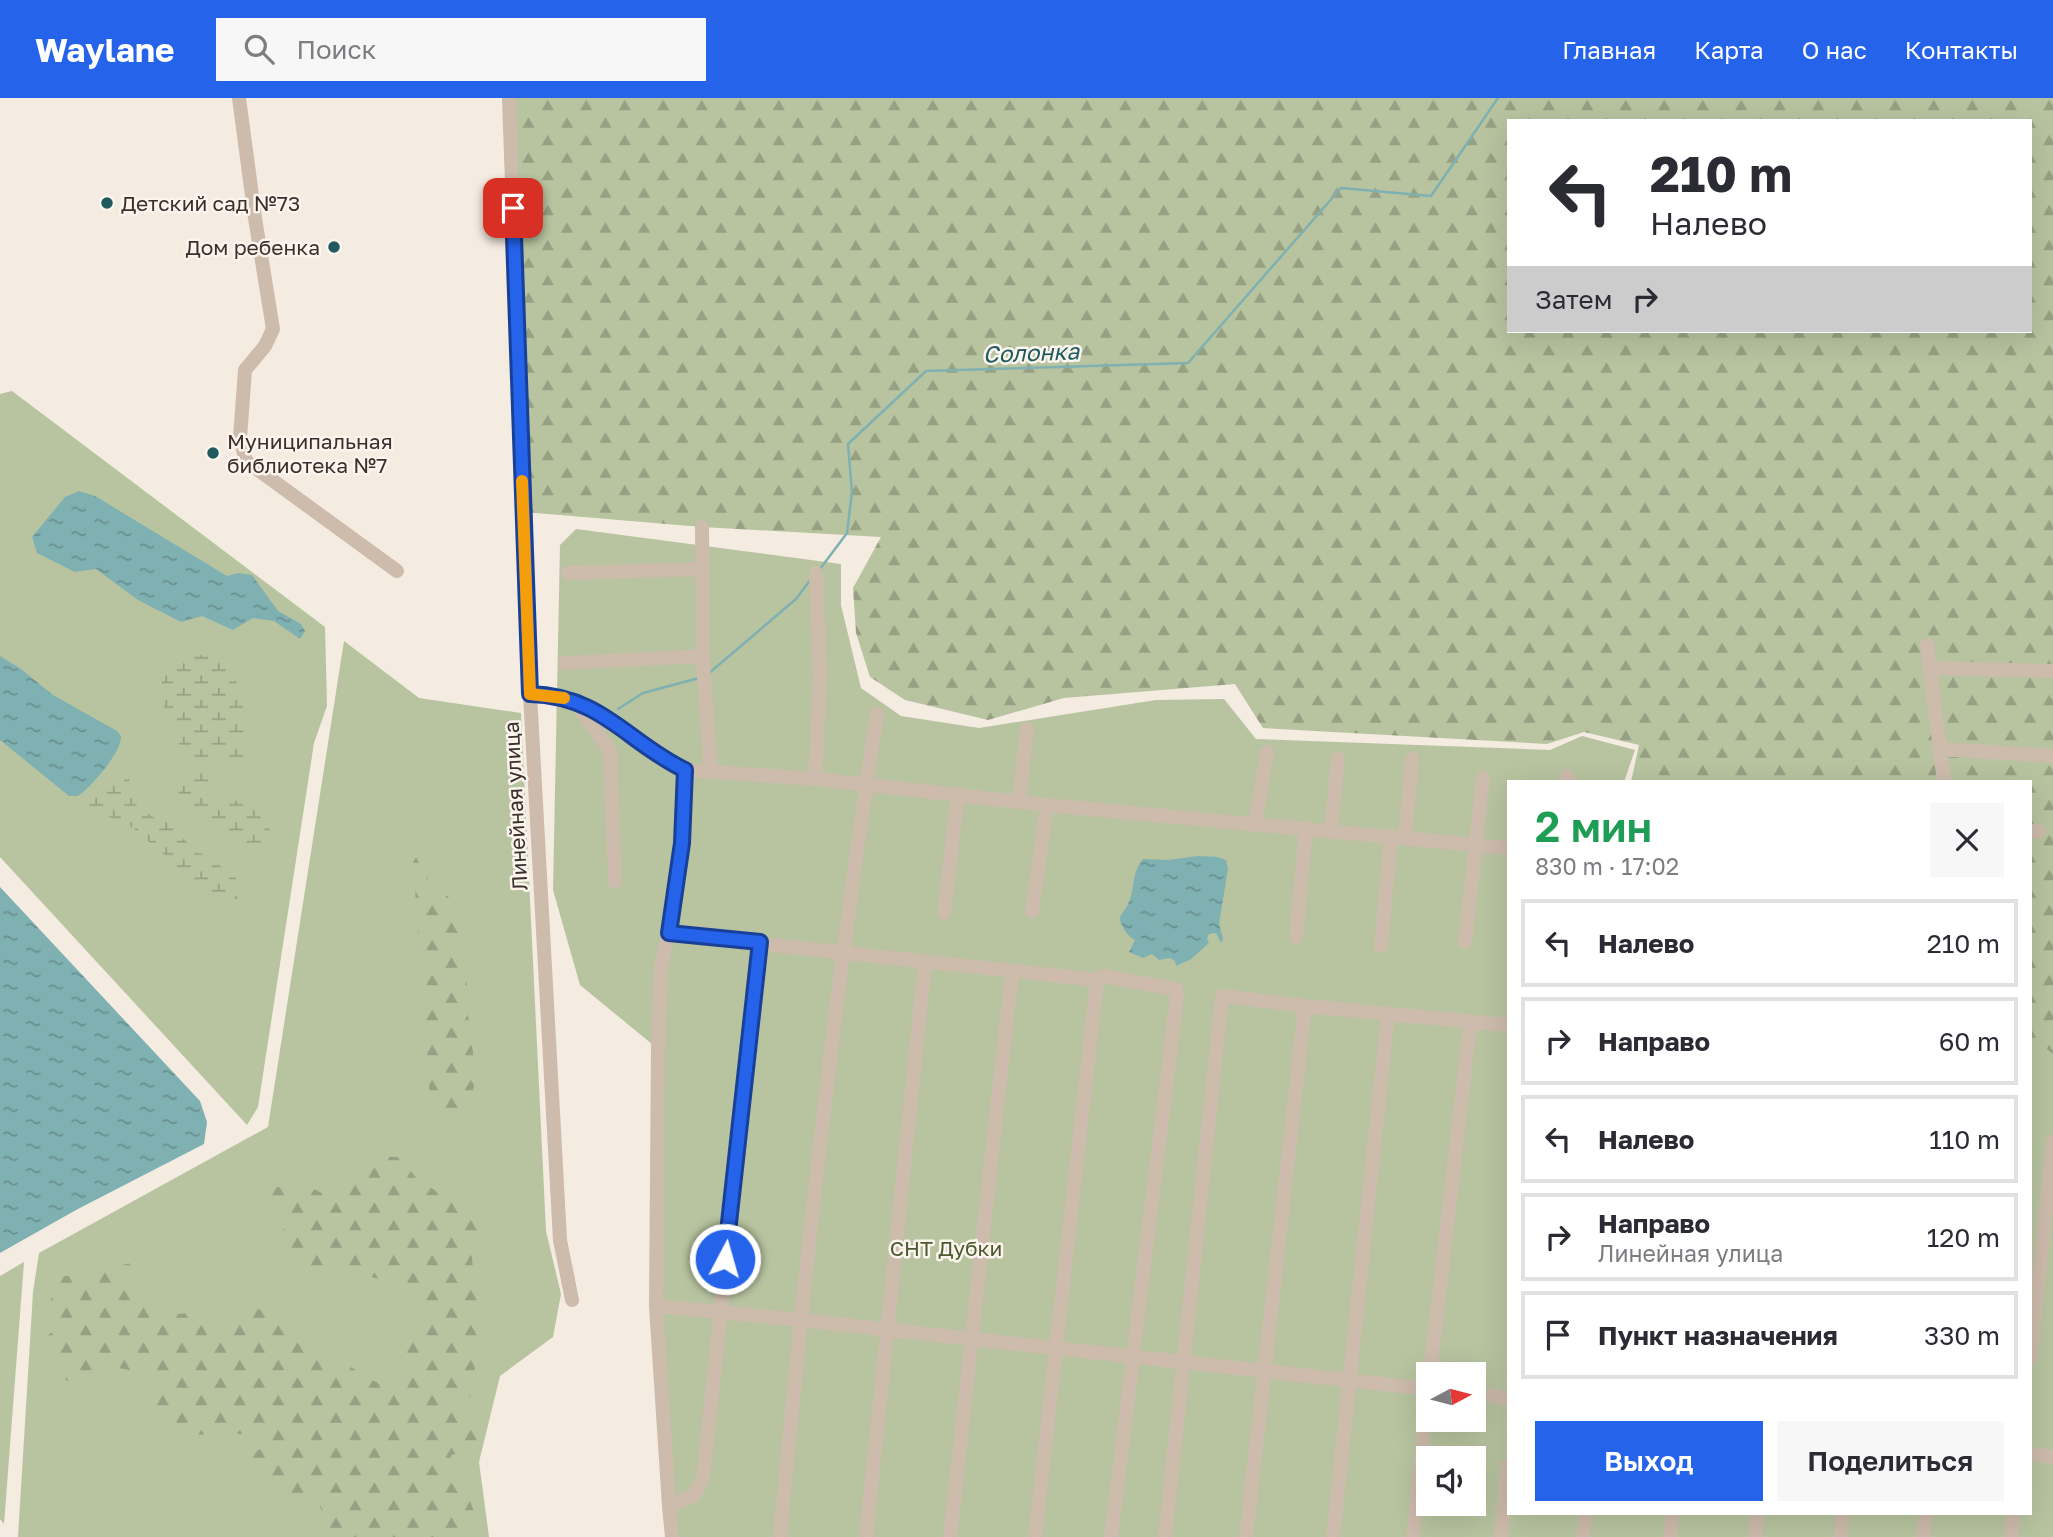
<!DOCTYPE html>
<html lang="ru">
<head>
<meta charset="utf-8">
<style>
	body { margin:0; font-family:"Golos Text",sans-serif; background:#f7f7f7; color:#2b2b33; height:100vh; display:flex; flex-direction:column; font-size:26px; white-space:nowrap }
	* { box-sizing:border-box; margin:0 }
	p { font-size:23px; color:#7c7c81 }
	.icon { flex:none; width:38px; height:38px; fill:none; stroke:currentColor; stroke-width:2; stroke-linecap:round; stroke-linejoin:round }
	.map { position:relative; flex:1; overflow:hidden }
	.panel { position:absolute; left:1507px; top:682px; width:525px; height:735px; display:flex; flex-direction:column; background:#fff; border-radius:0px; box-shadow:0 7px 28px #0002 }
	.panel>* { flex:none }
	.top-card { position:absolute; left:1507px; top:21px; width:525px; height:214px; border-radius:0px; box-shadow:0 7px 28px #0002; background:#fff; color:#2b2b33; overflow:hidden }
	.needle { width:46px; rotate:83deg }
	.fabs { position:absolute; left:1416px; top:1264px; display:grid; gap:14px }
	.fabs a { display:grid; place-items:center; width:70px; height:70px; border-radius:0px; background:#fff; box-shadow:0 7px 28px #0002; font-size:35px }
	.pin { position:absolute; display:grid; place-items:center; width:60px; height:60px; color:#fff; margin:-30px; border-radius:14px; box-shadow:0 4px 10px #0006 }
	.me { position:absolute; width:77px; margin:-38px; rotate:6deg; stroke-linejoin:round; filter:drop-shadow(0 0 5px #0008) }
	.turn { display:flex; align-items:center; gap:24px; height:147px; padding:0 28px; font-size:32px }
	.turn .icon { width:91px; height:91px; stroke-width:2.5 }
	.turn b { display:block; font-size:49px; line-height:60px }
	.then { display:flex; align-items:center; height:66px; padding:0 28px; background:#0003; gap:14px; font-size:26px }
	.round { display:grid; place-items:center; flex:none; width:74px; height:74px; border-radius:0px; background:#f7f7f7 }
	.head { display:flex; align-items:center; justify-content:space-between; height:119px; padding:0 28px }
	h1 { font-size:42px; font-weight:600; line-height:52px; color:#1e9e55 }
	.primary-button { display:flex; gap:14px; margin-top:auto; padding:14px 28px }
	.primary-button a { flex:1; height:80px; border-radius:0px; background:#2563eb; color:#fff; font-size:28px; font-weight:600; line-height:80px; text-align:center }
	.primary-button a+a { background:#f7f7f7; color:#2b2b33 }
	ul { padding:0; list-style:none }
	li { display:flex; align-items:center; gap:21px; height:88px; margin:0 14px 10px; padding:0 14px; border:4px solid #e1e1e2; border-radius:0px }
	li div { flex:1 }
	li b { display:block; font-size:26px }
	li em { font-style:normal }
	header { display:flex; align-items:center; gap:42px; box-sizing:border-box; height:98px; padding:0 35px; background:#2563eb; color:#fff }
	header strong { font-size:33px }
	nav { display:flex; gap:38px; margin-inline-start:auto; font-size:24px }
	.search { width:490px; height:63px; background:#f7f7f7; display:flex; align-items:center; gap:18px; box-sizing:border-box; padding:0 24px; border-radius:0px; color:#7c7c81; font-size:26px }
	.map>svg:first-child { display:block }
	.green { fill:#b8c4a0; fill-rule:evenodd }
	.forest { fill:url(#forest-firs); fill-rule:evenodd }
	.wetland { fill:url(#wetland-marsh) }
	.water { fill:url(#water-ripples) }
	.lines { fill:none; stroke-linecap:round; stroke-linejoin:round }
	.stream { stroke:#7fb0b2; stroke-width:2.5 }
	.minor { stroke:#cdbbac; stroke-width:14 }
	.route-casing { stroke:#184099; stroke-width:18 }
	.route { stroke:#2563eb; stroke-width:12 }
	.slow { stroke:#f59e0b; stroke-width:12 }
	.poi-dot { fill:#1f5a5e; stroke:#fbf5ee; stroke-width:2.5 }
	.labels { text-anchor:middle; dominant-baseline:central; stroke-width:5; stroke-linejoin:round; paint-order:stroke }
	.poi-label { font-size:21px; fill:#3b302b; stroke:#fbf5ee; text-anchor:start }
	.street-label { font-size:21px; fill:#3b302b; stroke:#fbf5ee }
	.park-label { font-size:21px; fill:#4a5a2e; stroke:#fbf5ee }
	.water-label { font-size:23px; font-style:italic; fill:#1f5a5e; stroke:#fbf5ee }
</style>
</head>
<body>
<header>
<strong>Waylane</strong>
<div class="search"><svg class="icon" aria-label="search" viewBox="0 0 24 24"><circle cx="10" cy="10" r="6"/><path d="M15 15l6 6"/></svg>Поиск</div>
<nav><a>Главная</a><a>Карта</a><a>О нас</a><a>Контакты</a></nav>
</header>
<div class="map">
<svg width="2053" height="1439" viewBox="0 0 2053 1439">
	<defs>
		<pattern id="forest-firs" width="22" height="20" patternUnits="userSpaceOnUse" patternTransform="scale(1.75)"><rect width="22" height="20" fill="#b8c4a0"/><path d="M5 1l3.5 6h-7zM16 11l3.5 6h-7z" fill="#97a083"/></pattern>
		<pattern id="wetland-marsh" width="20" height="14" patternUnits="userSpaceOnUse" patternTransform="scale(1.75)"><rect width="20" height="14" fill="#b8c4a0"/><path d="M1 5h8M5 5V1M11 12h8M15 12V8" fill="none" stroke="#97a083"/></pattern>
		<pattern id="water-ripples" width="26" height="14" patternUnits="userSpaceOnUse" patternTransform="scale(1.75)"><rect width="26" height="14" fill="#7fb0b2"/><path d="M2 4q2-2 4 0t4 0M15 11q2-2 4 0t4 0" fill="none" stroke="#699091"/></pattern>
	</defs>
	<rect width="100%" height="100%" fill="#f4ebe1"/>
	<path class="green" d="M12,293l313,236 2,79 -13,37 -56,364 -11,18 -247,-268v-463z
		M576,431l265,35v41l20,83 40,28 78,12 177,-28 68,-1 32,40 294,11 32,-14 53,14 -11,32h-116v732h522v-484l23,3v504h-1386l-9,-488 -78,-64 -27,-95 7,-345zM1428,1276h46v45h-46zM1428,1360h46v45h-46z
		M344,543l75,57 102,15 25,518 15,63 -8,43 -53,39 -21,86 10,75h-471l15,-245 6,-39 229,-126z
		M24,1164l-20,262 -4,-5v-243z"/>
	<path class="forest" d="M509,0h1544v956l-23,-18v-254h-399l8,-37 -55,-13 -37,12 -284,-16 -28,-44 -171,14 -76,22 -83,-20 -35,-23 -14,-44 -3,-45 28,-51 -179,-10 -178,-15zM1508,23h522v210h-522z
		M424,746l11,6 -10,39 23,7 17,43 3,77 8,59 -7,38h-38l-18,-251z
		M374,1058l24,1 23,26 34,17 17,15 6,17 -6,27 9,72 -7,34 5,21 -19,23 22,2 2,15 -5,24 -28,5 -2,26 19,15 9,23 -8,18h-135l-7,-10 -9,-27 -28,-7 -36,-15 -12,-17 27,-18 -27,-9 -68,1 -20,-23 2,-27c-36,-22 -37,-22 -72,1l-21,-7 -26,-34 16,-14 -6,-24 15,-31h32l20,-9 21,-5c1,27 11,37 31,53l23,-2 39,11 23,-19c51,27 96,64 148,89l9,-26 -15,-27 21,-3 15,-23 -6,-13 -10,-12 -26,-9 -32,-8 -66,-5 -6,-21v-25l-13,-9 -24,-29 6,-4 30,8 13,-9 36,19 14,2 14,-37z"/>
	<path class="wetland" d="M189,556l20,2 15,7 13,20 12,44 -5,33 -13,6 -10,-6h-10l-3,13 2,21c12,7 16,4 28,7 16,4 25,18 33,31l-4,13 -12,9 -10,-2 -39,-30 -1,-6 -27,-20 1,-6 22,-23 -2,-8 -17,-9 -20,-47v-23l14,-20z
		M123,670l7,3 -1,14 8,21 19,13 16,5 8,12 17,15 34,22 14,15 -5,11 -13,1 -22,-5 -10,-13 -62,-54 -28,-13 -11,1 -2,-8 -12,-4 25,-11 12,-19z"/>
	<path class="water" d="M79,393l16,5 132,80 11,-3 14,2 26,36 23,13 4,7 -5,8 -26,-18 -21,-3 -20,12 -31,-14 -21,6 -43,-22 -42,-31 -21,3 -38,-19 -5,-16 33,-40z
		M0,558l21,13 32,26 64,36 4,5c1,16 -30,51 -43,60h-9l-69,-56z
		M1198,758l20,1 8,3 2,9 -9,55 4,15 -2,4 -5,-10 -7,1 -2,5 2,4 -18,16 -15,7 -1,-5 -5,-3 -11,2 -7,-6 -9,4 -14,-6 6,-12c-6,-3 -12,-11 -14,-17 -3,-7 2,-10 5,-15 10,-16 4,-33 17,-49l25,1z
		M0,789l200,214 7,21 -3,22 -128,66 -76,43z"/>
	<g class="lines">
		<path class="stream" d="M820,471l27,-36 5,-41 -4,-48 78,-73 262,-8 153,-175 90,8 67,-98
			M708,576l88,-75 15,-20
			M618,611l25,-16 56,-15"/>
		<path class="minor" d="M239,0l16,120 18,111 -8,17 -20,24 -5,68 6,23 151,110
			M509,0l21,596 30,546 12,60
			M702,429l1,136 8,108
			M568,475l135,-4
			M1927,547l17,137
			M565,565l138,-7
			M1930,570l123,3
			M530,596c71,2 97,48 155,76l130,9 232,26 461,43
			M575,604l35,49 5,131
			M1940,651l113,7
			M815,681l5,-104 -4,-102
			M1567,684v-6
			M1019,702l8,-71
			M1255,726l12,-72
			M1331,733l7,-72
			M2030,733h9
			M1405,740l7,-79
			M1032,813l15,-106
			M944,815l14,-120
			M669,836l428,46 6,-4 73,13 1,7 -66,541
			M1296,839l10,-109
			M1465,844l18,-164
			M1381,848l10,-110
			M656,1208l144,14 628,69
			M2030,1260l23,-216
			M1430,1276l40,-349
			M1474,1296l34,4
			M2030,1356l23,3
			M669,1408l-13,-200 2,-257 3,-82 12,-55 9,-69 3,-73
			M672,1439l-3,-31 25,-11 9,-17 57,-536
			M780,1439c25,-275 55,-550 97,-823
			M866,1439l59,-575
			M950,1439l62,-566
			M1035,1439l62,-557
			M1165,1439l57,-541 83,10 203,19
			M1246,1439l59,-531
			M1333,1439l55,-523
			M1413,1439l15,-142
			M1501,1439l7,-72
			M1583,1439l3,-23
			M1670,1439l2,-23
			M1755,1439l2,-23
			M1840,1439l3,-23
			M1923,1439l3,-23
			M2011,1439l2,-23"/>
	</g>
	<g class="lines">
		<defs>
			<path id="route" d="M513,110l17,486c72,2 97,48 155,76l-3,73 -13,90 91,9 -35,317"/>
		</defs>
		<use href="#route" class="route-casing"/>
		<use href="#route" class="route"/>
		<path class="slow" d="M522,383l8,213 34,4"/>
	</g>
	<g class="poi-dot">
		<circle cx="107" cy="105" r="7"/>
		<circle cx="334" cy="149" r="7"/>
		<circle cx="213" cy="355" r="7"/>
	</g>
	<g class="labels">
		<g class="poi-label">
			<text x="121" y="105">Детский сад №73</text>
			<text x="320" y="149" text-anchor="end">Дом ребенка</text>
			<text x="227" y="343">Муниципальная<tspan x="227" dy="24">библиотека №7</tspan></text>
		</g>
		<g class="street-label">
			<text transform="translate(515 708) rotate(-93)">Линейная улица</text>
		</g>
		<g class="park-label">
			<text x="946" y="1150">СНТ Дубки</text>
		</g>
		<g class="water-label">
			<text transform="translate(1031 254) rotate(-2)">Солонка</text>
		</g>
	</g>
</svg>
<div class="fabs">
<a><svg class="needle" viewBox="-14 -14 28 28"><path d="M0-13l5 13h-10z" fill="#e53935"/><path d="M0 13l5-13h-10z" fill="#7c7c81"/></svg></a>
<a><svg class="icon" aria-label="sound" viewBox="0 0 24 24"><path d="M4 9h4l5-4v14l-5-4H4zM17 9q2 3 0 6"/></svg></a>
</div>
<div class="pin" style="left:513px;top:110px;background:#d93025"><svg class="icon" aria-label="arrive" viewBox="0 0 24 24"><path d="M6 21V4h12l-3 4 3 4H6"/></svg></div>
<svg class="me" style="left:725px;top:1161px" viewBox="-20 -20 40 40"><circle r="17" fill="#2563eb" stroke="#fff" stroke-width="3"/><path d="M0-11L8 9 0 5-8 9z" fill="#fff"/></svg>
<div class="top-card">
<div class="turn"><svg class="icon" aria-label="left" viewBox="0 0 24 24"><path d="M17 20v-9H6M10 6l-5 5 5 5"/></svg><div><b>210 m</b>Налево</div></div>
<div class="then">Затем<svg class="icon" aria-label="right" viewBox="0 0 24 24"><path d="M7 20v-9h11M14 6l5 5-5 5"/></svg></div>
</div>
<section class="panel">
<div class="head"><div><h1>2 мин</h1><p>830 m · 17:02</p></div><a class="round"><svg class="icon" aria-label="close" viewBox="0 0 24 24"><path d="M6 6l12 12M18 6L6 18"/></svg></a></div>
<ul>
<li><svg class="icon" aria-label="left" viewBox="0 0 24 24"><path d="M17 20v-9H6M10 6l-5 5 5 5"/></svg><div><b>Налево</b></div><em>210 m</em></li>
<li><svg class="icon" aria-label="right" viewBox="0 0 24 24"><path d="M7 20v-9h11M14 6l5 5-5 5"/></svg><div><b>Направо</b></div><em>60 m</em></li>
<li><svg class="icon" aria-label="left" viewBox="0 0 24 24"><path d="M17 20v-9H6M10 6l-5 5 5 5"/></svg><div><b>Налево</b></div><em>110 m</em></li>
<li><svg class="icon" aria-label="right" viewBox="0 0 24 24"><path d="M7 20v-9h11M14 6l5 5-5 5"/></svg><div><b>Направо</b><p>Линейная улица</p></div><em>120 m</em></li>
<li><svg class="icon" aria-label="arrive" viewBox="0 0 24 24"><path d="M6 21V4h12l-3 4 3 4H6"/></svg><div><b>Пункт назначения</b></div><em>330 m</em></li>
</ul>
<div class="primary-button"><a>Выход</a><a>Поделиться</a></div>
</section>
</div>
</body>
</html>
